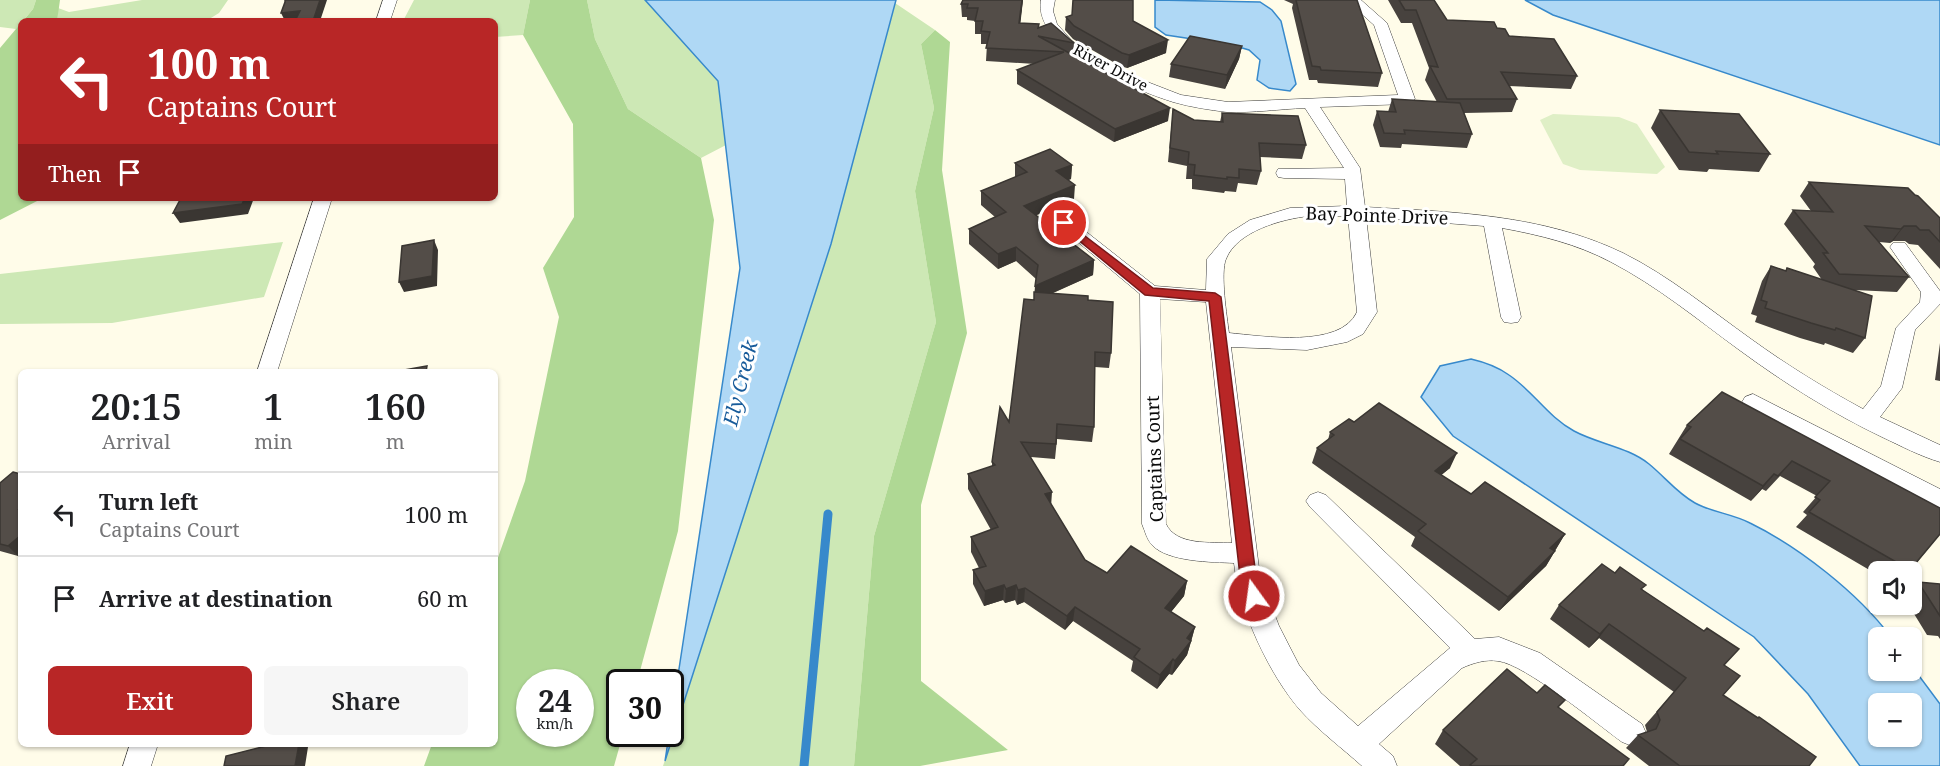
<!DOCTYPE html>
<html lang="en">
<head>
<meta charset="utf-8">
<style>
	body { margin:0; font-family:"Noto Serif",serif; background:#f6f6f6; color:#202124; height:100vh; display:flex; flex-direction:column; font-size:22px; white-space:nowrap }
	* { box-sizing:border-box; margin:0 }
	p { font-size:20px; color:#757577 }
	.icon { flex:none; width:33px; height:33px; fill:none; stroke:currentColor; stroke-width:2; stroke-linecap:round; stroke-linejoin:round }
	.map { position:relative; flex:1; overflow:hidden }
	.side { position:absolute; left:18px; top:369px; width:480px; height:378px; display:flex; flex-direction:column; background:#fff; border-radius:9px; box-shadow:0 2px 4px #0004 }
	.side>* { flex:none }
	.hud { position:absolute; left:18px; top:18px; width:480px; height:183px; border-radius:9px; box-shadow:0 2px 4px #0004; background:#b82626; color:#fff; overflow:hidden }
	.buttons { position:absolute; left:1868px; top:561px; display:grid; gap:12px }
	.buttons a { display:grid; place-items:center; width:54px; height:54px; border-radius:9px; background:#fff; box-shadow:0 2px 4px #0004; font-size:30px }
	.speed { position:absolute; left:516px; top:669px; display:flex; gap:12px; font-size:30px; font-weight:700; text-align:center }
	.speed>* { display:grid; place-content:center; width:78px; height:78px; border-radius:50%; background:#fff; box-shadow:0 2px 4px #0004; line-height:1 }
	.speed small { font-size:15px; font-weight:400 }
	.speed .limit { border:3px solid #111; border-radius:9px; background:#fff; color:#111 }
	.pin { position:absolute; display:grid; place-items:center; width:51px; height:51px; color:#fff; margin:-26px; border:3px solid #fff; border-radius:50%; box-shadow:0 2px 6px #0007 }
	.me { position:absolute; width:66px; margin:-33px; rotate:346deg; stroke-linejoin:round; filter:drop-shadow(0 0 4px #0008) }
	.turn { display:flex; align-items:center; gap:21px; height:126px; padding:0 30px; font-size:27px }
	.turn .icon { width:78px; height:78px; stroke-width:2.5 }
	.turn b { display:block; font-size:42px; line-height:51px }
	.then { display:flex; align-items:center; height:57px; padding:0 30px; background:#0003; gap:12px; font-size:22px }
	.eta { display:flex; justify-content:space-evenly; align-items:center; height:102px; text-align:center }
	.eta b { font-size:36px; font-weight:600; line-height:42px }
	.primary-button { display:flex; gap:12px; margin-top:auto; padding:12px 30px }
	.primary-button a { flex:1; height:69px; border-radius:9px; background:#b82626; color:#fff; font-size:24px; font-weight:600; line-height:69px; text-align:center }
	.primary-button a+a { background:#f6f6f6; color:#202124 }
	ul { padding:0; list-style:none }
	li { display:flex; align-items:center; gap:18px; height:84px; padding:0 30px; border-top:2px solid #e0e0e0 }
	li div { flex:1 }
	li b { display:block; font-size:22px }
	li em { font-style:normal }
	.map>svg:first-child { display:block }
	.green { fill:#cde8b5 }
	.forest { fill:#afd894; fill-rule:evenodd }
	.pitch { fill:#dfefc6 }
	.water { fill:#afd8f5; stroke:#3789cb; stroke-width:1.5; fill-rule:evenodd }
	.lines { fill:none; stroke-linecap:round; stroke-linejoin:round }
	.stream { stroke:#3789cb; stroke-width:9 }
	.minor-casing { stroke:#3e3e3e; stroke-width:1 }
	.minor { fill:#fff; fill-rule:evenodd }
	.wall { fill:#47423e }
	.shaded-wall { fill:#3a3632 }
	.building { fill:#534d48; stroke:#3a3632; stroke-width:1.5 }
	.route { fill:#b82626; stroke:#781919; stroke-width:1.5 }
	.labels { text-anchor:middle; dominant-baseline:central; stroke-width:6; stroke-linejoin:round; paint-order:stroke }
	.far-street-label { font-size:15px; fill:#0b0b0b; stroke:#fff }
	.street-label { font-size:18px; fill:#0b0b0b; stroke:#fff }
	.water-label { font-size:20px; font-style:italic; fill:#175b9a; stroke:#fff }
</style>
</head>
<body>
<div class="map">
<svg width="1940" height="766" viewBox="0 0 1940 766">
	<rect width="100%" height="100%" fill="#fffce9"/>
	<path class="green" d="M0,0h36l-3,9 -17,20 -16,-2z
		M142,0h86l-9,13 -13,8h-149l1,-13 11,4z
		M414,0h116l-7,35 -28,2v-16h-92z
		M587,0h58l73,81 8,64 -25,13 -73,-49 -33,-70z
		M895,3l40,27 -14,14 13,64 -19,83 21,131 -62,214 -20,230h-191l168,-522z
		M283,242l-19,55 -152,26 -112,1v-50z"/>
	<path class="forest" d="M36,0h24l-3,21h-34l10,-12z
		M530,0h57l8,39 33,70 73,49 13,62 -36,311 -41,151h-17v52h3l-9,32h-190l8,-22h63v-178l30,-85 34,-164 -16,-49 31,-51 -1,-93 -50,-89zM580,682v52h-50v-52z
		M21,23v175h22l-43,22v-172z
		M935,30l15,12 -8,128 25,163 -46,172v176l87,69 -88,16h-66l20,-230 62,-214 -21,-131 19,-83 -13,-64z"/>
	<path class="pitch" d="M1553,114l66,3 18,7 28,43 -8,7 -77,-4 -17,-6 -23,-44z"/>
	<path class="water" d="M645,0h251l-65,244 -166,517 75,-493 -22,-187z
		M1155,0l105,2 12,8 9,11 15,63 -6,7 -21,-3 -12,-8 3,-20 -11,-10 -17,-5 -66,-10 -11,-8z
		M1525,0h415v145l-387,-130z
		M1471,359c13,3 27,8 38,16 24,16 39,42 65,56 24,13 54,16 75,33 16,13 28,29 46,39 16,9 38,11 55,20 49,24 108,70 141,114l-13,1v32h33v-5l29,39v62h-80l-52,-72 -54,-57 -301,-201 -32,-39 19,-31zM1878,704h33v32h-33z"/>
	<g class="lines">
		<path class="stream" d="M804,766l24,-252"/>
		<defs>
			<path id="minor" d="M383,0h14l-7,21h-14z
				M1041,0h14l-2,11 4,13 15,17 60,35 49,19 47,7 170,-7 -24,-70 -28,-25h15l26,23 28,76 -8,5 -87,3 40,61 5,39c87,5 177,7 258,46 46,23 86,56 128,86 36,26 73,49 112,70l18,-23 15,-58 24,-26 1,-10 -31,-45 3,-4h12l35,48v13l-25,26 -13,58 -22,29 60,28v17c-20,-6 -39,-16 -58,-25 -50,-24 -98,-54 -144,-88 -41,-30 -81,-63 -127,-87 -34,-18 -71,-27 -109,-34l19,89 -3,5 -7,1 -7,-1 -3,-5 -17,-91 -118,-9 11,95 -14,22 -16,8 -40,8 -76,-3 29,229 19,50 20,39 22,28 37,33 92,-78 -140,-141 -4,-6 4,-6 8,-3 8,3 149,144 24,-2 41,16 102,71 4,9 -4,9 -10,4 -10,-4c-25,-18 -97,-78 -124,-81 -12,-2 -25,2 -36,7l-83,76 14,12 4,10h-35c-20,-18 -43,-35 -62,-56 -31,-36 -61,-100 -66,-147 -22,-1 -66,-1 -82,-18 -5,-5 -7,-14 -10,-21l-2,-230 -85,-71 3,-4h12l85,67 51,4 1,-31 21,-25 22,-14 40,-12 57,-2 -2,-27 -61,-1 -6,-1 -2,-4 2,-4 66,-1 -39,-60c-25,1 -52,5 -78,4 -17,-2 -37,-5 -54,-10 -38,-12 -141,-53 -132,-102zM1309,216h39l9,96c-17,37 -94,24 -128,21 -2,-16 -9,-60 -3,-74 11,-28 56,-40 83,-43zM1160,299l46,3 26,241c-21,-1 -56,3 -66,-19z
				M314,198h18l-55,174h-20z
				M1753,394l187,95v20l-195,-102 -3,-5 3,-5z
				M130,744h28l-7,22h-28z"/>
		</defs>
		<use href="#minor" class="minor-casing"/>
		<use href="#minor" class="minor"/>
	</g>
	<path class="wall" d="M1023,0l-3,23 19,1v3l35,16 -1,12 95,66 -54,21 -97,-58v-14l18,-6 -49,-3 1,-17h-6v-10h-6v-13l-8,-1v-3h-5l-1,-13z
		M1284,0h73l25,73 -4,14 -60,-4 -1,-3h-8l-17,-72 1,-4z
		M1388,0h46l13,20 50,8 80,48 -6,13 -62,-3 8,13 -5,13 -48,1 8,21 -5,14 -65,-4 -1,4 -21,-1 -7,-22 4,-14 11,1 4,-13 45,3 -12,-22 4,-12 -17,-45h-11z
		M1066,17l67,4 33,32 -39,15 -7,-2 -47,-27 -8,-9z
		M1242,46l-3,13 -14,30 -56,-12 2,-13z
		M1173,109l21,11 26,2 2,-9 84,32 -4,14 -42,-2 1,14 -4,14 -19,-2 -2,9 -11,-1 -1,2 -32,-4v-10h-6l1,-13 -19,-4z
		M1660,110l110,44 -11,18 -50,-3 -2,3 -28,-2 -28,-42z
		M1015,163l57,2 -1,14 -3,1 6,19 -38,16 58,45 -1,15 -42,19 37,6 23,53 -2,15 -14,-1 -1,60 -2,15 -35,-3 -2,20 -24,-2 20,47 34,56 22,13 80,8 -3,15 -13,16 24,15 -4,15 -4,13 -15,20 -3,-1 -12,15 -26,-18 2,-10 -60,-40 -8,9 -41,-28 -7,3 -2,-5 -10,3 -2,-3 -19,6 -11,-22v-14l6,-2 -8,-16v-15l20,-7 -23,-41v-15l24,-8v-4l17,-40 25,-122 2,-21 -20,-18 -18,8 -29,-25v-15l26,-12 -14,-12v-14l34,-14z
		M1809,182l106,13 25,23v51l-22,-24 -9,-1 -4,-3h-12l-3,2 -11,-1 30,35 -12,15 -43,-2 11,48 -12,15 -28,-10 -1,2 -24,-7 -45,-16 2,-6 -6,-2 11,-33 9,-15 15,5 1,-3 35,12 -9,-13 2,-3 -31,-40 9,-14 18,1 -11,-15z
		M1940,343v38l-5,-1z
		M1722,392l218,142 -31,38h-31v3l-82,-48 11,-12 -4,-3 14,-16 -37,-20 -14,15 -4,-2 -11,12 -82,-47 18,-29z
		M1354,422l96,46 -9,7 30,19 94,40 -19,32 -47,45 -88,-65 4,-9 -103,-74 5,-15 11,-8 2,-8z
		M21,474v80l-3,2 -18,-5v-68z
		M1615,573l27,16 82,76 -1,30 86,71h-160l-23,-18 12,-13 9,-3 -2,-7 29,-33 -75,-54 -10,10 -39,-29 9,-14z
		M1918,582l22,2v55l-2,-3 -11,-1 -19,-31h3v-15z
		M1537,693l22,15 64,58h-163l-25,-22 8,-14z"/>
	<path class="shaded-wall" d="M320,0h7l-7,21h-7z
		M1022,0h1l-4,36v-13z
		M300,11l-5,10h-10l-4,-8z
		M1168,40l-2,13 -39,15 2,-13z
		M1242,46l-3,13 -14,30 2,-14z
		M1170,108l-2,13 -54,21 1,-13z
		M1072,165l-1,14 -16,6 1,-14z
		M1075,185l-1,14 -51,22 1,-15z
		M245,198h9l-6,16 -68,9 -7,-10z
		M1904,226l-11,15 -3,2 11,-14z
		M434,240l4,10 -1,36 -33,6 -5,-10z
		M1016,247v14l-18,8v-15z
		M1094,260l-1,15 -59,26 1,-15z
		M1457,453l-7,15 -22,18 7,-15z
		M1774,474l-12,15 -11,12 12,-15z
		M1052,492l-1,15 -6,-13z
		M1565,534l-9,15 -15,13 9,-14z
		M21,535v19l-3,2 -10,-10z
		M1555,551l-9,15 -47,45 9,-14z
		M1187,581l-3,15 -22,27 3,-15z
		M1004,585l-1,15 -19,6 1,-15z
		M1016,585l-1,15 -10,3 1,-14z
		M1025,588l-1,14 -7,3 1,-15z
		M1075,607l-2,14 -8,9 2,-14z
		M1609,624l-10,14 -10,10 11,-14z
		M1195,627l-8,28 -15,20 3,-14 12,-23z
		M1173,659l-4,15 -12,15 3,-14z
		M299,744h6l3,3 -3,19h-10z"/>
	<path class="building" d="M285,0h35l-7,21h-18l5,-10 -19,2 4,-11z
		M963,0h59l-3,23 20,1 -1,4 13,-5 23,20 -36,-7 132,72 -55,21 -98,-59 47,-18 -78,-4 4,-16 -9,-1 2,-10h-8l3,-13h-11l1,-4h-7z
		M1073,0h60v21l35,19 -39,15 -7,-2 -48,-27 -8,-9 6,-2z
		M1296,0h61l25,73 -61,-3 -1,-3 -8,-1z
		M1399,0h35l13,20 47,2 3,6 8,1 4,7 45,3 23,37 -76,-4 16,27h-70l-17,-33 8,1 -22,-57h-11z
		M1190,36l52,10 -15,29 -56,-11z
		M1392,99l68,4 12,31 -68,-4 1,4 -21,-1 -7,-22 19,1z
		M1173,109l21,11 29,2 -1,-9 76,3 8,29 -47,-2 2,28 -22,-2v9l-12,-1v2l-33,-4 1,-10 -7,-1 1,-12 -19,-4z
		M1660,110l79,4 31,40 -54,-3 2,3 -29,-2z
		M1050,149l22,16 -16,6 19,14 -51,21 70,54 -59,26 3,-21 -22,-18 -18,7 -29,-25 37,-17 -25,-21 46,-19 -12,-9z
		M1809,182l99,6 7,7 3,1 22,22v24l-11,-12h-9l-4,-4h-12l-3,3 -36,-3 44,51 -70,-3 -16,-21h5l-35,-43 40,2z
		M181,198h64l-3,6 -69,9z
		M434,240l-2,36 -33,6 3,-36z
		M1771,266l15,5 1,-3 85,28 -7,42 -29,-10 -1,2 -24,-7 -46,-15 2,-6 -6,-2z
		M1034,292l54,4v4l25,2 -2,51 -16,-1 -1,75 -37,-3 -1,20 -35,-2 31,50 -7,2 40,66 22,13 24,-27 56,35 -22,27 30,19 -8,11 4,3 -16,20 -2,-2 -13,16 -26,-18 6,-8 -65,-42 -8,9 -42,-28 -7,2 -2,-5 -10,4 -2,-4 -19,6 -12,-21 13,-4 -15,-29 27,-10 -30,-53 27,-9 -3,-3 8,-55 9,15 15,-123 10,1z
		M427,366l-1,6h-33z
		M1722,392l218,116v26l-30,36 -101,-58 11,-12 -5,-3 15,-16 -38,-20 -14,15 -4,-2 -11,12 -83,-47 11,-12 -4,-2z
		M1379,403l78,50 -22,18 36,23 14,-12 80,52 -15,14 5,3 -47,46 -90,-66 8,-7 -109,-76 17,-13 -4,-3 19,-13 5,3z
		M13,472l8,2v33l-2,2h2v26l-13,11 -8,-2v-61z
		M1602,564l13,9 5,-6 26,18 -5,4 63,42 3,-3 32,21 -15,16 16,11 -17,19 35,23 1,-1 57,40 -7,9h-129l-42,-31 18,-6 4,-9 -3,-8 29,-34 -77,-54 -9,10 -41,-29z
		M1918,582l22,2v32z
		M1507,669l30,24 8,-8 20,15 -7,7 71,52 -6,7h-151l-2,-1 7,-6 -34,-29z
		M274,744h25l-4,22h-71l2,-10z"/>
	<path class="route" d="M1064,220l89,68 62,5 6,4 35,279 6,20 -2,4 -6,2 -6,-2 -8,-24 -31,-275 -64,-6 -85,-70 -2,-2z"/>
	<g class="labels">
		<g class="far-street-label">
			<text transform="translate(1111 67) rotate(28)">River Drive</text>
		</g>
		<g class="street-label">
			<text transform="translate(1377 215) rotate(2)">Bay Pointe Drive</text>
			<text transform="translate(1154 459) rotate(-92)">Captains Court</text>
		</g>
		<g class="water-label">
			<text transform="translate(740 383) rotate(-76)">Ely Creek</text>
		</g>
	</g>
</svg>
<div class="buttons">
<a><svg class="icon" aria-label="sound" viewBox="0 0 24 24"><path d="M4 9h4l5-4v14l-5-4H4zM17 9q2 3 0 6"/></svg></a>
<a>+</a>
<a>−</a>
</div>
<div class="speed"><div>24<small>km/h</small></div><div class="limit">30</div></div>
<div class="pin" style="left:1064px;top:223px;background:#d93025"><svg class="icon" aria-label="arrive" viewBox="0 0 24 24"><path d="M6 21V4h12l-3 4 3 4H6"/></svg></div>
<svg class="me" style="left:1254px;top:596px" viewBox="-20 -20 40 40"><circle r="17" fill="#b82626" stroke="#fff" stroke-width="3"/><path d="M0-11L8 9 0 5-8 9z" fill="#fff"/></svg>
<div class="hud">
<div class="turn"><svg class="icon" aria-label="left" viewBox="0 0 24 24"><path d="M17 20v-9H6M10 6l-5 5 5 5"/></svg><div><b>100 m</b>Captains Court</div></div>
<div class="then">Then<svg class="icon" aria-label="arrive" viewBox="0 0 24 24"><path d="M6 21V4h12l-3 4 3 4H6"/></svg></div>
</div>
<section class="side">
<div class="eta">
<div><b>20:15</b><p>Arrival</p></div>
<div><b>1</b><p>min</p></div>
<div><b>160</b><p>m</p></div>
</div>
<ul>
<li><svg class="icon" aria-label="left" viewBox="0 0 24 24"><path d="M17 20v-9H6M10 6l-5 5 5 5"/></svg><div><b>Turn left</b><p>Captains Court</p></div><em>100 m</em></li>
<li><svg class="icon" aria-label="arrive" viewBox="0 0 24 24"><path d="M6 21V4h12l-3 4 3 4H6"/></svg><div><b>Arrive at destination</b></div><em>60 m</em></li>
</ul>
<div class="primary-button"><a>Exit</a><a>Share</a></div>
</section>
</div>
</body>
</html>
